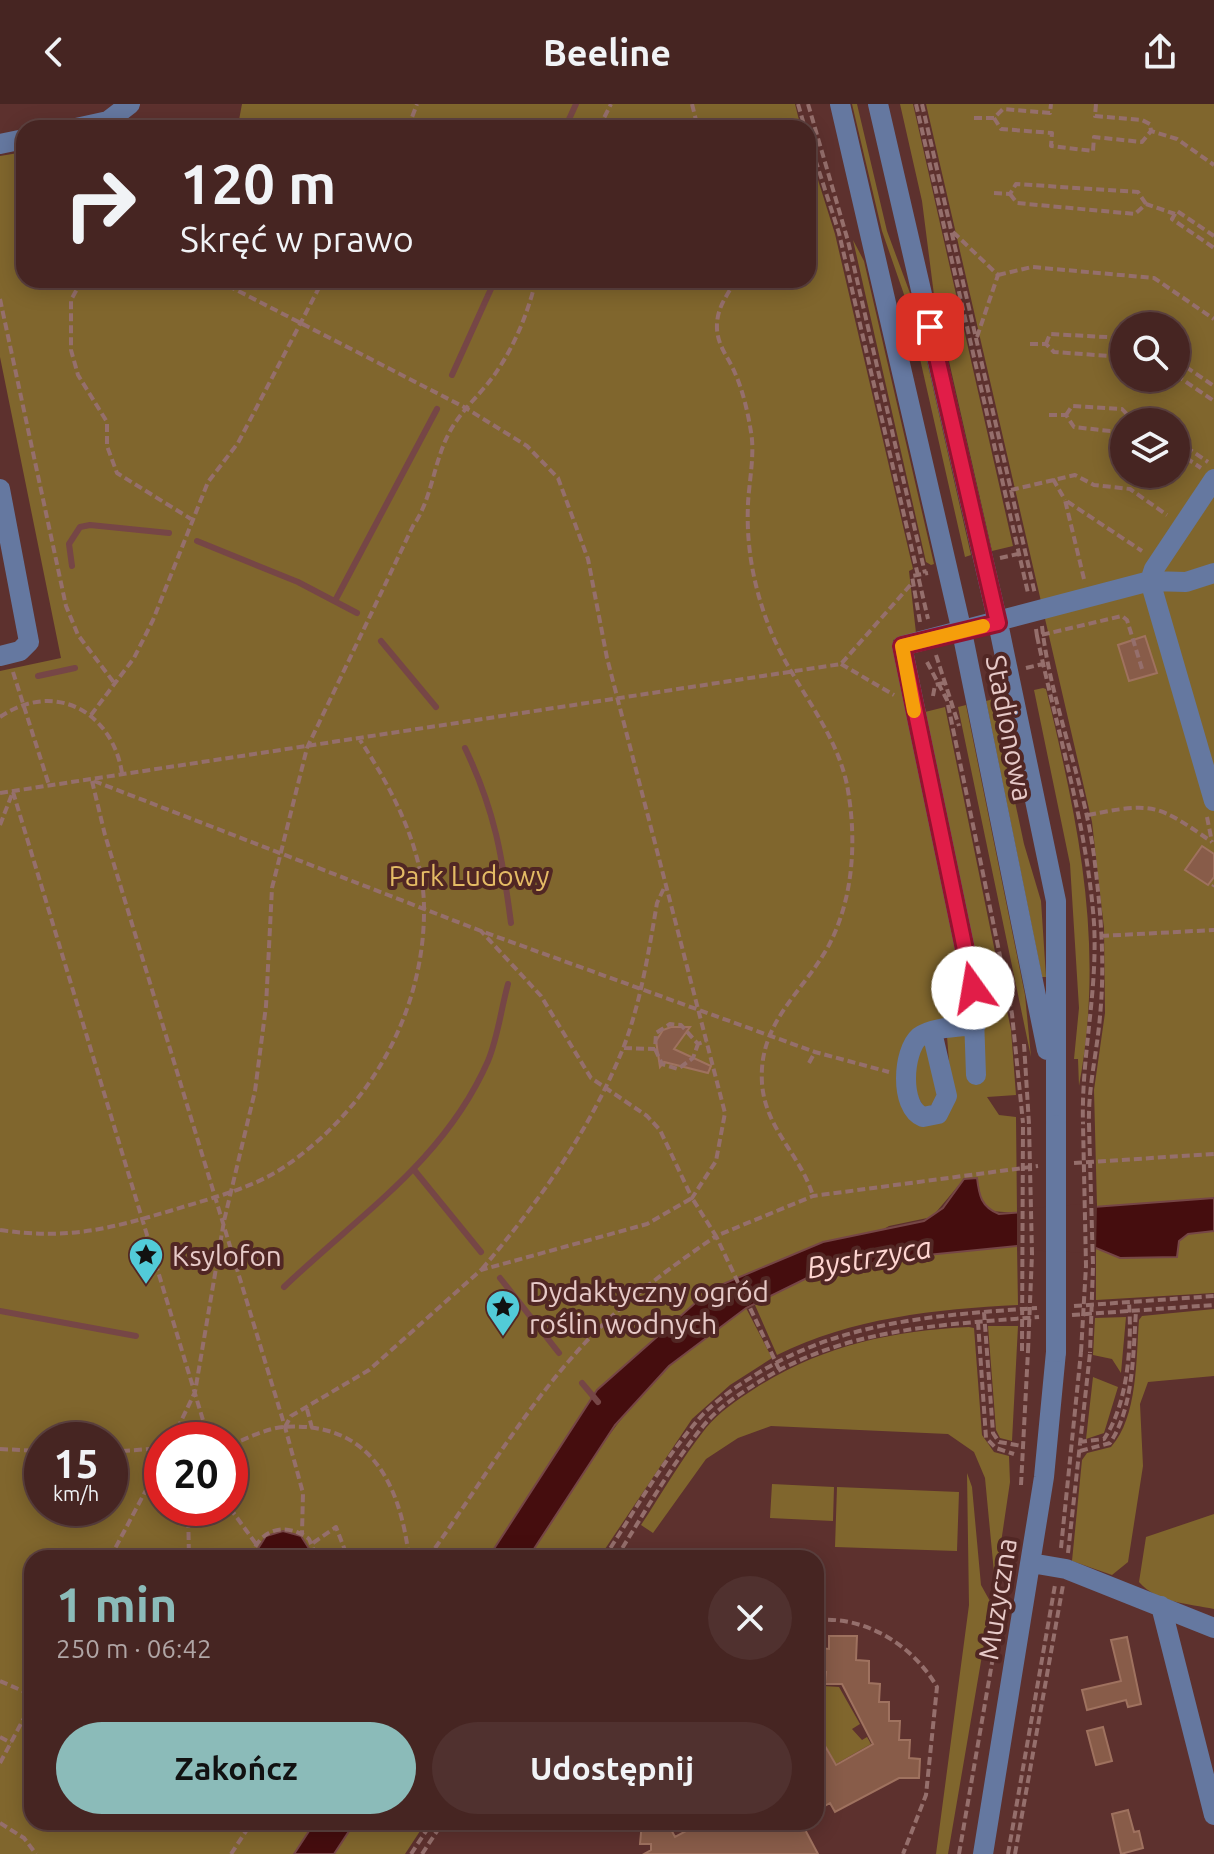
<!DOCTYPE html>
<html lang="pl">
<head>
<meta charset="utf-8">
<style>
	body { margin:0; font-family:Ubuntu,sans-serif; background:#50312f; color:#f1f3f6; height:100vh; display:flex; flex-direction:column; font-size:30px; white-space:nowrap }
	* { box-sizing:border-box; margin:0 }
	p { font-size:26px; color:#b0a5a5 }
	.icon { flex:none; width:44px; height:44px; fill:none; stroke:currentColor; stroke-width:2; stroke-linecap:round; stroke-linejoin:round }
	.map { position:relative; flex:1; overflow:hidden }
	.details { position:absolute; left:24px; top:1446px; width:800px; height:280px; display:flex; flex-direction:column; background:#462522; border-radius:24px; box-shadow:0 4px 20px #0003,0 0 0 2px #5e4240 }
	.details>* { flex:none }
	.top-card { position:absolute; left:16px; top:16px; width:800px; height:168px; border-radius:24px; box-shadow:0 4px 20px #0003,0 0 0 2px #5e4240; background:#462522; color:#f1f3f6; overflow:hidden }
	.buttons { position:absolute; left:1110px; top:208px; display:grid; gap:16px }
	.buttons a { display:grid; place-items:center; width:80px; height:80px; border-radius:50%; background:#462522; box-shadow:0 4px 20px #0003,0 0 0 2px #5e4240; font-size:40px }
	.speed { position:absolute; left:24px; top:1318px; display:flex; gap:16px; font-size:40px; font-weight:700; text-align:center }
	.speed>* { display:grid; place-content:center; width:104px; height:104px; border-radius:50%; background:#462522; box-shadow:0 4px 20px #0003,0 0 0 2px #5e4240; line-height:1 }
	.speed small { font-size:20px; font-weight:400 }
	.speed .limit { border:12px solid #d22; background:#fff; color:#111 }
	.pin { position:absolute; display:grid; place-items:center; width:68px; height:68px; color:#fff; margin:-34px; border-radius:16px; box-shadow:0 4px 12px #0006 }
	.me { position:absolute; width:88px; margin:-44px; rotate:347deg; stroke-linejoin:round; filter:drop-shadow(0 0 6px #0008) }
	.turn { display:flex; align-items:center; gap:28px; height:168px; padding:0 32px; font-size:36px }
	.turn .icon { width:104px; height:104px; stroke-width:2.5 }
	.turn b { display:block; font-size:56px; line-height:68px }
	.round { display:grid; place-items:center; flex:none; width:84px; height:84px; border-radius:42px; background:#50312f }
	.summary { display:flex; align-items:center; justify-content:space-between; height:136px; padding:0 32px }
	h1 { font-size:48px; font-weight:700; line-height:60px; color:#8bbbb9 }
	.primary-button { display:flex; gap:16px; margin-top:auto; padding:16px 32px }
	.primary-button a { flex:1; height:92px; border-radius:48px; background:#8bbbb9; color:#111; font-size:32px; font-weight:700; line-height:92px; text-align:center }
	.primary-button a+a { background:#50312f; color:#f1f3f6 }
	header { display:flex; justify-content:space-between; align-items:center; height:104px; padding:0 32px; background:#462522; font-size:36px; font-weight:700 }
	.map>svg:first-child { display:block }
	.green { fill:#80662d; fill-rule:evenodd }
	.water { fill:#450d0e; stroke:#764646; stroke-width:2 }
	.pier { fill:#5d312e }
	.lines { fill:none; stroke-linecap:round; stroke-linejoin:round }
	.stream { stroke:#764646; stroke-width:6 }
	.building { fill:#885c49; stroke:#9f725f; stroke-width:2 }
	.path { stroke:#956f6c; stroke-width:4; stroke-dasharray:8 4; stroke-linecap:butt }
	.minor { stroke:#6578a0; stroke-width:20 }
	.path-bridge { stroke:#956f6c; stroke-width:4; stroke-dasharray:8 4; stroke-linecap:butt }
	.minor-bridge { stroke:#6578a0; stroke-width:20 }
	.route-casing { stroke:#92132f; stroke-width:20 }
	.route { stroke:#e11d48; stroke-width:14 }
	.slow { stroke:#f59e0b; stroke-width:14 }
	.labels { text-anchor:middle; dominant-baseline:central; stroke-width:8; stroke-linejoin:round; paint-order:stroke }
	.street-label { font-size:28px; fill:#e7cac8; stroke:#512724 }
	.park-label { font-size:28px; fill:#e4bb65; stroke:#512724 }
	.poi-label { font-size:28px; fill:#e7cac8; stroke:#512724; text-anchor:start }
	.water-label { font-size:30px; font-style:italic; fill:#ffd6d2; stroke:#512724 }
</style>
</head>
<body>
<header><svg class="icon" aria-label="back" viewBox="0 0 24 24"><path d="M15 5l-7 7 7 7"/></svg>Beeline<svg class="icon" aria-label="share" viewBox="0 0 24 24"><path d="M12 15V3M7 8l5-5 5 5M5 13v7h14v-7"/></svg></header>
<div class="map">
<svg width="1214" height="1750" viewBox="0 0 1214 1750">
	<rect width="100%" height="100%" fill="#5d312e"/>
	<path class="green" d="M242,0h553l6,24h-623l61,-8z
		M852,0h5l30,127 27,73 57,251 -6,2 -57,-251 -26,-75z
		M900,0h13l100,442 -21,5 -58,-256 -12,-94z
		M926,0h288v1094l-117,9 -3,-117 11,-77 -1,-85 -12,-106zM1124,222h52v52h-52zM1124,318h52v52h-52z
		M808,44l27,86 78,335 -4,2 7,62 -23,7 74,367 -8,9 -40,15 -9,83 42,-13 -5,-65 18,-1 17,44 -61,-366 24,-6 66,323 5,65 -29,2 12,18 17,2 1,96 -26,-2 -11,-12 -3,-21 -13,1 -32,38 -43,9 -292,164 -109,168h-456v264h283l-21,32h-294v-1183l61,-13 -61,-301v-201l24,-4v128h784zM42,1336h68v68h-68zM162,1336h68v68h-68z
		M853,136l11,21 70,303 -3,1 -5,-3z
		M1043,584l3,1c33,136 59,257 33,397l-1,-27h-4l5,-51 -9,-144 -36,-174z
		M993,595l31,145 17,57 5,76h-4l-56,-276z
		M966,601l59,290 6,62 -73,-350z
		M928,936l10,61 -13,8c-16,-25 -16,-46 3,-69z
		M1214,1127v62l-118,7v-52l24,10 57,-2 2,-16 9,-6z
		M1017,1142l1,59c-82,4 -167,13 -241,50l-22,-50c18,-9 36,-21 55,-28 66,-22 138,-24 207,-31z
		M746,1204l26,50 -42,27 -38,34 -93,139h-71c43,-66 82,-135 139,-190 24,-22 53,-40 79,-60z
		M1214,1205v67l-66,6 -8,22 3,62 -15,96 -16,13 -40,-14 10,-101 5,-7 24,-6c27,-30 25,-89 28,-127l3,-4z
		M1126,1213l-5,56 -9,-14 -19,-4 2,-37z
		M988,1222h30l-6,115 -12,-3 -4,-8z
		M969,1223l5,1 8,107 12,17 15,4 1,26 -15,101 -10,-105 -11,-26 -26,-18 -177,-8 -33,12 -32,21 -53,74 -12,-8c21,-32 41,-67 65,-97 13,-16 31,-28 48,-39 67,-43 136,-58 215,-62z
		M1093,1273l25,10 -14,46 -18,6z
		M967,1369l5,14 9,98 10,18 -43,251h-12l33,-249z
		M772,1380l62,3 -1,34 -63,-3z
		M837,1383l122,5 -2,59 -122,-4z
		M1214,1410v95c-25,-5 -58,-7 -75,-27l7,-45z
		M816,1544l1,26 6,1v11l16,1 21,37 -8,5 10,11 5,-3 4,7 -35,20 -20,-36z
		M355,1718h71l-21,32h-71z"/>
	<path class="water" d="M977,1074c2,17 4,29 22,36l215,-16v33l-26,3 -9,7 -2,16 -57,1 -24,-10 -79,-2 -120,12 -90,20 -61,30 -77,58 -54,59 -87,133h-40l109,-168 114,-101 112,-47 101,-21 19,-13 21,-29z
		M283,1427l18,5 14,22h-63l14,-22z
		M315,1718h40l-21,32h-40z"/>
	<path class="pier" d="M1097,1099l-1,50 -79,-3v-41z"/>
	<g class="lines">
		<path class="stream" d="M565,24l11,-24
			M452,271l43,-95
			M197,437l101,41 59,31
			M72,462l-3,-22 11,-17 10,-2 79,8
			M336,495l101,-190
			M381,537l55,66
			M38,572l37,-8
			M465,644c30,63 37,107 46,175
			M415,1067l66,81
			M500,1174l59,75
			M284,1183c76,-73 160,-126 204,-226 10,-24 13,-52 20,-77
			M0,1207l136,25
			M582,1279l16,19"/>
	</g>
	<path class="building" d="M1145,532l12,37 -28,8 -11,-36z
		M1202,742l12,8v23l-6,8 -23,-15z
		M671,923h19l-16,22 37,17 -3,7 -44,-11 -4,5 -4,-26 7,-11z
		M829,1532h28l-1,24 13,1v22l11,1 -1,18h10v19h11l-1,19h11l-1,18 11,1 -1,19h-20l-64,34 -5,-9 -14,8v-81l20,35 37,-21 -31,-60h-17l1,-12h-7l1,-24 9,1z
		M1127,1533l14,67 -13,3 -2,-7 -39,10 -5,-20 39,-9 -10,-41z
		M1103,1623l9,34 -16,4 -9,-34z
		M1128,1706l6,22 5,-1 4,17 -22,6 -9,-40z
		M642,1718h25l8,15 28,-15h98l17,32h-174l7,-4v-6h-11z"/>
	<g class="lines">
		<path class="path" d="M692,0l6,24
			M798,0l7,24
			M808,0l40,137 77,332
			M916,0l112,489
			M922,0l113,490
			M1096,0l-1,12 47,4 8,4 1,7
			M974,14h20l9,-9 47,4 1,-9
			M994,14l7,11 51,4 -1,13 42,5 1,-14 48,5 9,-11 26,8 37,26
			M408,24l9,-24
			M599,24l12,-24
			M808,33l31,96 89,386
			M994,89l16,1 6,-10 122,8 8,12
			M1010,90l7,9 118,11 11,-10 29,10 2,-3 37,25
			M1175,110l-3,5 42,29
			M953,128l45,43 -21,62
			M998,171l34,-8 122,11 60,41
			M82,176l-11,20v50l7,25 29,47v24l10,27 74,46
			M217,176l247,127 63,39 31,32 30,81 19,99 118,455 -9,48 -24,37 -32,-68 -13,-14 -56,-38 -50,-82 -60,-65
			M736,176c-10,17 -20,29 -19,49 1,18 12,29 18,44 8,18 13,40 16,59 4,22 -2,50 -3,72 -2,43 6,85 22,125 21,54 65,98 77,156 10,53 7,112 -18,160 -26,48 -71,77 -67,138 3,46 39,72 51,113
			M0,195l66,307 12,29 37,49
			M1030,240h16l8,8 70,5
			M1046,240l4,-10 74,4
			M1176,256l38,26
			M1176,271l38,26
			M1049,311h17l8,12 45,5 5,-4
			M1066,311l6,-9 50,3 12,13
			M1176,336l32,22
			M1176,347l25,17
			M1053,375l12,21
			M1011,386l64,-15 19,10 36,4 37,26
			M1000,454l18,-4
			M1084,475l-19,-79 77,51
			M920,518l-8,-46 16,-3
			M1042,522c9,81 44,157 53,238 6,50 10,101 5,152 -3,37 -12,71 -11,108
			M1036,525l1,7 85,-20 5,4 16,52
			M1037,532c20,95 50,189 57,287 4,69 -13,134 -11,201
			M936,551l23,71
			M927,558l20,38 26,125 39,189 11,109
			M841,560l53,31
			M1026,564l17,-4
			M13,568l36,113
			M933,592l2,-11 12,-3
			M91,611l43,-57 19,-38 55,-138 30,-39 85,-163
			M0,613c54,-37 112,-6 122,56
			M92,677l13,54 180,592 18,66 -1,41
			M94,677l387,150 334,121 74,20
			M13,688l196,648
			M0,689l841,-129 72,-82
			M1088,711c66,-13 69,-11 124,27
			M1207,713l5,25
			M0,721l12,-31
			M1213,783l1,-2
			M1101,832l113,-6
			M1024,940l5,80
			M624,944l31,1 1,-16 14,-9 11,1 17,19 8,-3
			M655,945l7,15 16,5 15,-11 5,-14
			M809,959l6,-11
			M1074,1059l140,-9
			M0,1126c68,10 109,-1 173,-20 35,-11 77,-21 108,-41 87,-57 144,-156 143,-261 0,-59 -33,-121 -64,-168
			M482,1165c57,-67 109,-140 142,-223 17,-45 25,-96 33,-143l8,-17
			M1074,1202l140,-10
			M984,1208l9,121 6,9 23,4
			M1072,1211l142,-10
			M978,1218l8,116 10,10 18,6
			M307,1305l5,19
			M285,1323l6,-11 78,-46 112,-100 166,-46 45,-26 24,38 97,-40 225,-30
			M172,1336l23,-48 29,-171 31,-130 11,-85 6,-118 35,-140 106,-222c19,-27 20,-61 35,-91 13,-26 34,-41 49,-64 19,-28 31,-59 39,-91
			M1079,1338l25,-3c24,-35 28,-95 25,-136
			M230,1341c16,-6 37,-17 54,-18 85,-6 116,55 125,131
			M0,1345l42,2
			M1080,1347l30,-8c24,-36 23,-90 26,-132
			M110,1348l52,-4
			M1021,1381l7,-134
			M188,1404l1,50
			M230,1404l26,36
			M313,1439l23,-16 12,31
			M1061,1444l20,-196
			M1068,1449l22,-200
			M110,1454l52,-98
			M251,1454c7,-29 35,-37 58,-19l8,19
			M428,1454c49,-68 91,-141 147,-204 41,-47 90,-83 141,-118l63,133
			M604,1454c30,-46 58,-96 93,-137 16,-19 37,-33 58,-46 86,-54 183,-60 282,-67
			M616,1454c28,-44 55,-93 88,-133 15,-18 34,-30 53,-42 87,-55 182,-58 282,-66
			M816,1516c49,-4 96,24 121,67l-11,108 -23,59
			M0,1577l32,14
			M0,1633l11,6
			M0,1659l32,-60
			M0,1719l24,15 12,16
			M231,1750l21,-32
			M411,1750l21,-32
			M422,1750l21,-32
			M959,1750l39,-226
			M1008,1750l47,-269
			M1015,1750l48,-269"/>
		<path class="minor" d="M840,0l122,528 85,418
			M878,0l120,519 58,278v224
			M76,24l32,-7 22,-17
			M0,40l24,-5
			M1214,375l-60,90 -4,12 64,220
			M0,385l29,153 -9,9 -20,5
			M932,928l15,64 -9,18 -15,3c-24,-10 -20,-66 -4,-80 13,-10 40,-10 57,-12
			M976,971l-3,-87 -71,-342 248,-65 36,1 28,-9
			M1031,1459l35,6 148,59
			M1161,1502l53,209
			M983,1750l61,-377 12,-125"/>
		<path class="path-bridge" d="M1089,1020l4,142 -3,87
			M1022,1247l1,-228
			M1028,1247l4,-97 -3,-130
			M1081,1248l5,-86 -3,-142"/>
		<path class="minor-bridge" d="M1056,1248v-227"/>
	</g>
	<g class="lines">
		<defs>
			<path id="route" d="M930,223l68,296 -96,23 71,342"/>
		</defs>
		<use href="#route" class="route-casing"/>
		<use href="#route" class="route"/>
		<path class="slow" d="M914,607l-12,-65 81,-20"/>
	</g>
	<defs>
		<symbol id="sight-pin" viewBox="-11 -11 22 30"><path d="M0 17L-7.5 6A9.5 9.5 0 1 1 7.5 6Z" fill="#52cbd8" stroke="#512724"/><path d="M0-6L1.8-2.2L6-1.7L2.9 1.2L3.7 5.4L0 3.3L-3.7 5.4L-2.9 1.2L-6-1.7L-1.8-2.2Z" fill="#111"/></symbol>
	</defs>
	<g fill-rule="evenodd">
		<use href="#sight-pin" x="126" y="1131" width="40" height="54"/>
		<use href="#sight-pin" x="483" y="1183" width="40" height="54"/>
	</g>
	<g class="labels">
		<g class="street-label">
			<text transform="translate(1010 624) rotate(79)">Stadionowa</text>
			<text transform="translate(997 1495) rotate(-81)">Muzyczna</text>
		</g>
		<g class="park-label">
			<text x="469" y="771">Park Ludowy</text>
		</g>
		<g class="poi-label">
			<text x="172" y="1151">Ksylofon</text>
			<text x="529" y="1187">Dydaktyczny ogród<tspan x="529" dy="32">roślin wodnych</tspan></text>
		</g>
		<g class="water-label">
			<text transform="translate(869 1153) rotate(-10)">Bystrzyca</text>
		</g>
	</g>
</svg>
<div class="buttons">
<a><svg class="icon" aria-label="search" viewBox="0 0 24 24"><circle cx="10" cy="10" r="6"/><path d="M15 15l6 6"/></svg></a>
<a><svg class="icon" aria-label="layers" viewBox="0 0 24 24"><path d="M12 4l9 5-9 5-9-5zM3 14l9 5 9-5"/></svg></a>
</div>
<div class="speed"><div>15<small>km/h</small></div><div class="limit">20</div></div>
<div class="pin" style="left:930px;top:223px;background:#d93025"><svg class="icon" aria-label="arrive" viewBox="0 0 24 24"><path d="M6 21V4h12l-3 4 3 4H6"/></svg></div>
<svg class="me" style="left:973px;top:884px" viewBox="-20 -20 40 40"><circle r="19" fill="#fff"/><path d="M0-13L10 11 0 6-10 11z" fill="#e11d48"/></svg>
<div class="top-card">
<div class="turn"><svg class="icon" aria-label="right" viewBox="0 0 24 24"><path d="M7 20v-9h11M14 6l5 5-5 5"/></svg><div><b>120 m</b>Skręć w prawo</div></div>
</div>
<section class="details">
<div class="summary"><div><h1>1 min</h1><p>250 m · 06:42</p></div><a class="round"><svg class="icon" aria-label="close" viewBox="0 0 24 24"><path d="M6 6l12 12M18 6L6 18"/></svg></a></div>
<div class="primary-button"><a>Zakończ</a><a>Udostępnij</a></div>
</section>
</div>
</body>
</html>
